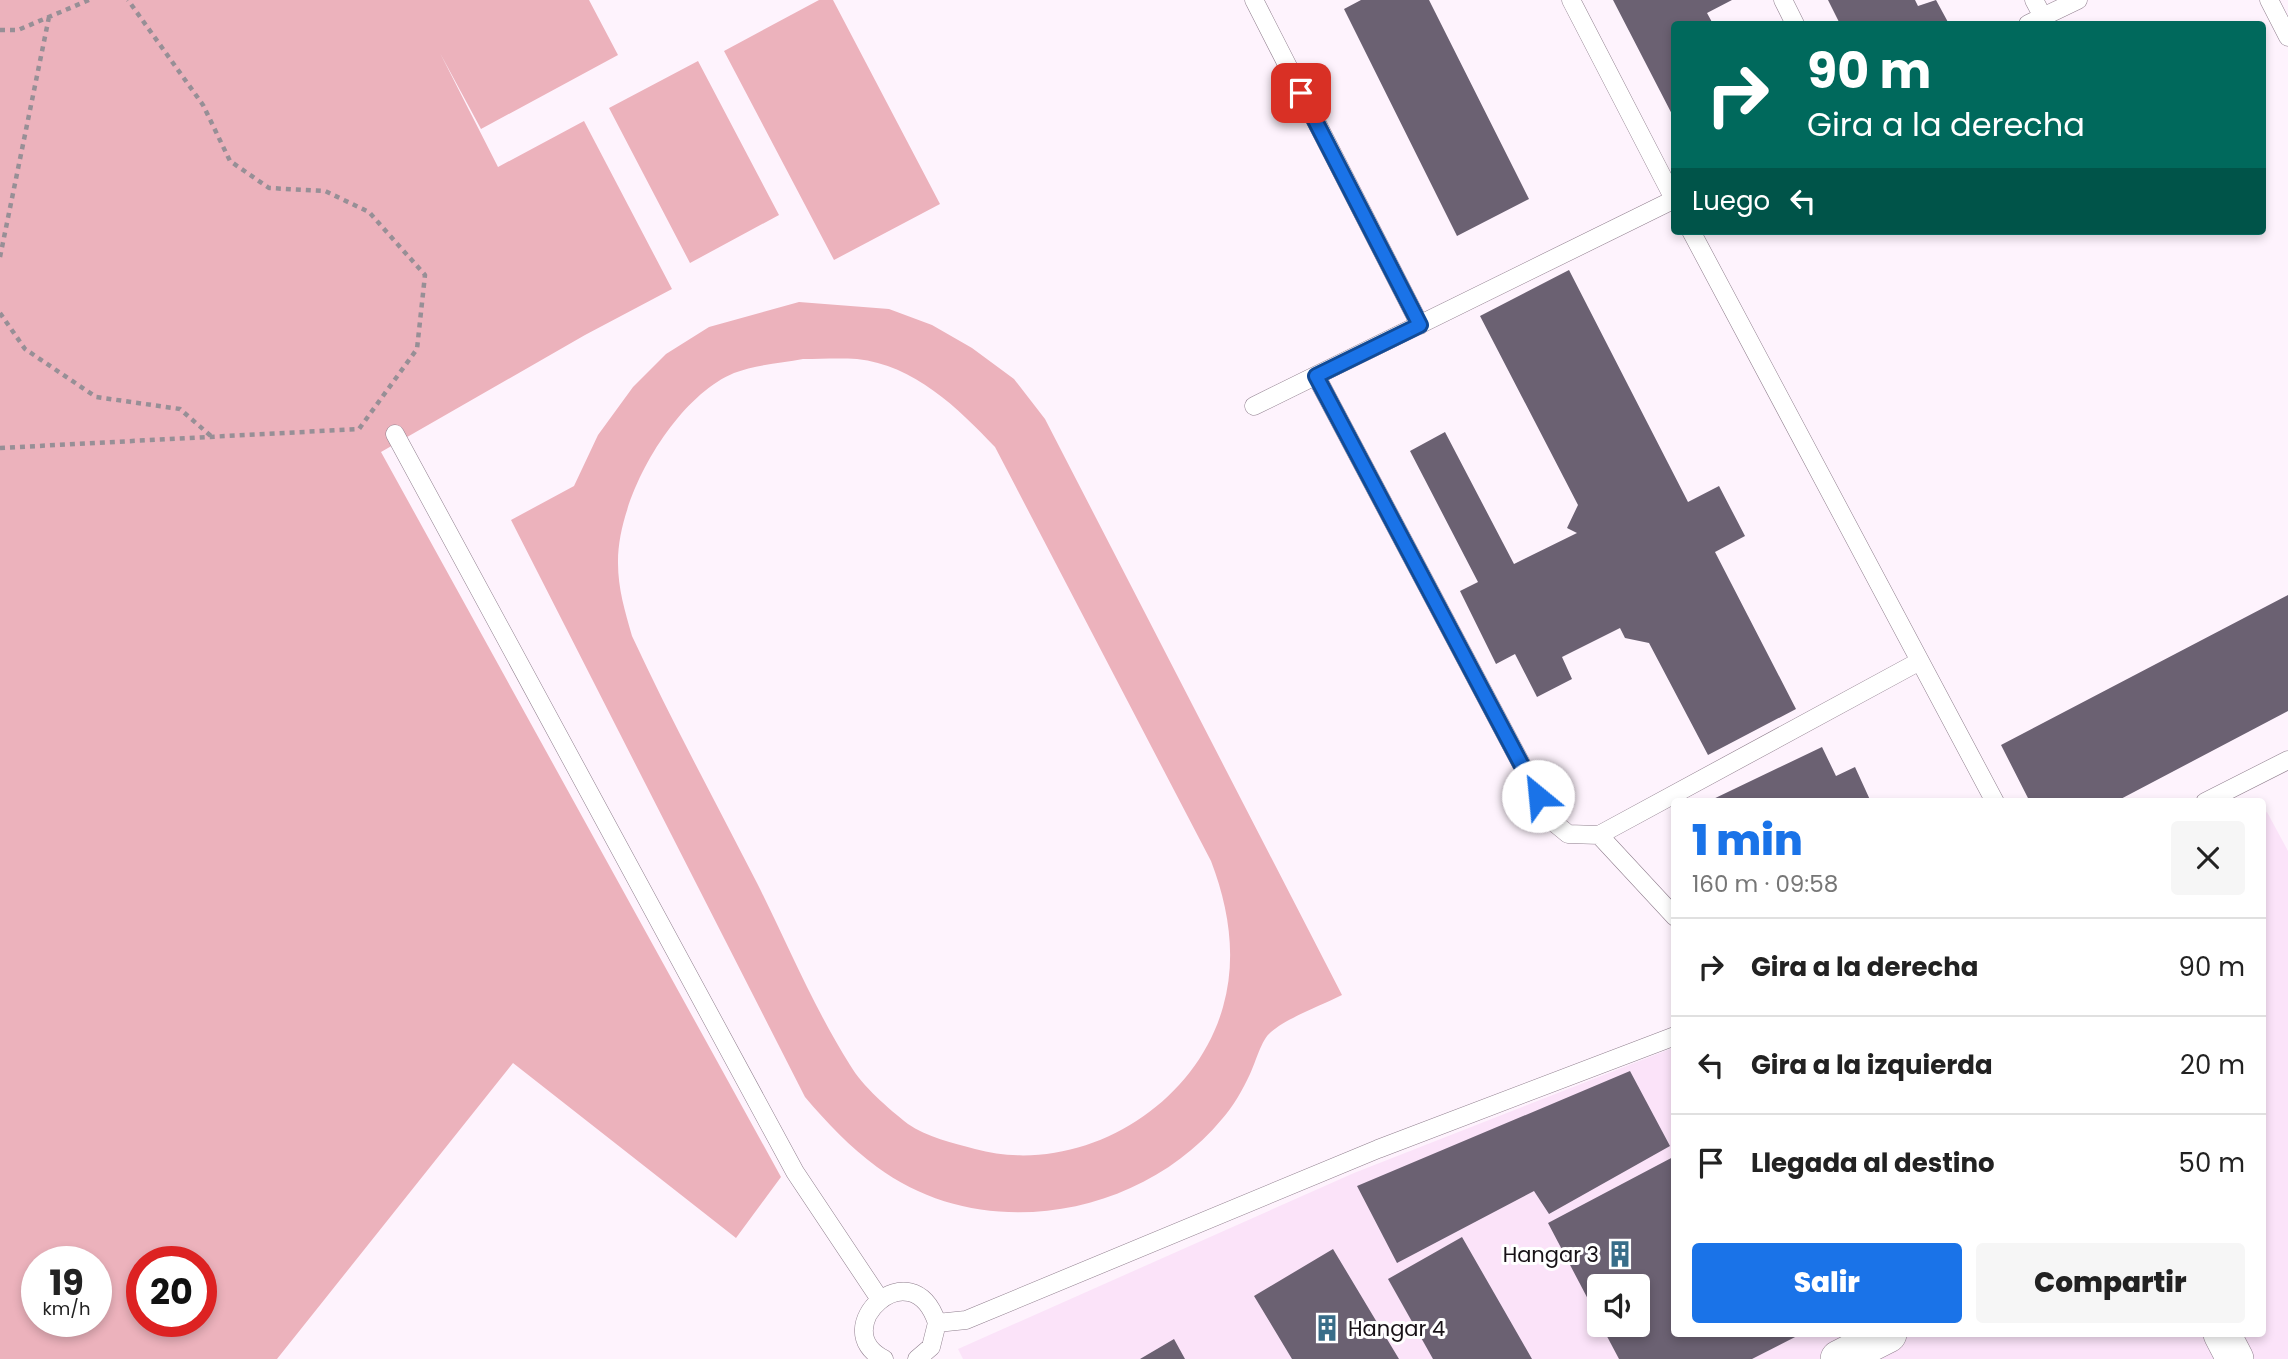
<!DOCTYPE html>
<html lang="es">
<head>
<meta charset="utf-8">
<style>
	body { margin:0; font-family:Poppins,sans-serif; background:#f6f6f6; color:#222; height:100vh; display:flex; flex-direction:column; font-size:26px; white-space:nowrap }
	* { box-sizing:border-box; margin:0 }
	p { font-size:23px; color:#767676 }
	.icon { flex:none; width:38px; height:38px; fill:none; stroke:currentColor; stroke-width:2; stroke-linecap:round; stroke-linejoin:round }
	.map { position:relative; flex:1; overflow:hidden }
	.sheet { position:absolute; left:1671px; top:798px; width:595px; height:539px; display:flex; flex-direction:column; background:#fff; border-radius:7px; box-shadow:0 4px 10px #0003 }
	.sheet>* { flex:none }
	.hud { position:absolute; left:1671px; top:21px; width:595px; height:214px; border-radius:7px; box-shadow:0 4px 10px #0003; background:#00695c; color:#fff; overflow:hidden }
	.controls { position:absolute; left:1587px; top:1274px; display:grid; gap:14px }
	.controls a { display:grid; place-items:center; width:63px; height:63px; border-radius:7px; background:#fff; box-shadow:0 4px 10px #0003; font-size:35px }
	.speed { position:absolute; left:21px; top:1246px; display:flex; gap:14px; font-size:35px; font-weight:700; text-align:center }
	.speed>* { display:grid; place-content:center; width:91px; height:91px; border-radius:50%; background:#fff; box-shadow:0 4px 10px #0003; line-height:1 }
	.speed small { font-size:18px; font-weight:400 }
	.speed .limit { border:10px solid #d22; background:#fff; color:#111 }
	.pin { position:absolute; display:grid; place-items:center; width:60px; height:60px; color:#fff; margin:-30px; border-radius:14px; box-shadow:0 4px 10px #0006 }
	.me { position:absolute; width:77px; margin:-38px; rotate:332deg; stroke-linejoin:round; filter:drop-shadow(0 0 5px #0008) }
	.turn { display:flex; align-items:center; gap:24px; height:147px; padding:0 21px; font-size:32px }
	.turn .icon { width:91px; height:91px; stroke-width:2.5 }
	.turn b { display:block; font-size:49px; line-height:60px }
	.then { display:flex; align-items:center; height:66px; padding:0 21px; background:#0003; gap:14px; font-size:26px }
	.round { display:grid; place-items:center; flex:none; width:74px; height:74px; border-radius:7px; background:#f6f6f6 }
	.overview { display:flex; align-items:center; justify-content:space-between; height:119px; padding:0 21px }
	h1 { font-size:42px; font-weight:800; line-height:52px; color:#1a73e8 }
	.cta { display:flex; gap:14px; margin-top:auto; padding:14px 21px }
	.cta a { flex:1; height:80px; border-radius:7px; background:#1a73e8; color:#fff; font-size:28px; font-weight:800; line-height:80px; text-align:center }
	.cta a+a { background:#f6f6f6; color:#222 }
	ul { padding:0; list-style:none }
	li { display:flex; align-items:center; gap:21px; height:98px; padding:0 21px; border-top:2px solid #e0e0e0 }
	li div { flex:1 }
	li b { display:block; font-size:26px }
	li em { font-style:normal }
	.map>svg:first-child { display:block }
	.built { fill:#fbe3f9; fill-rule:evenodd }
	.green { fill:#ecb2bc; fill-rule:evenodd }
	.building { fill:#6b6172 }
	.lines { fill:none; stroke-linecap:round; stroke-linejoin:round }
	.lane-casing { stroke:#8f7e8d; stroke-width:19 }
	.street-casing { stroke:#8f7e8d; stroke-width:38 }
	.path { stroke:#978f96; stroke-width:4.5; stroke-dasharray:5 5; stroke-linecap:butt }
	.lane { stroke:#fff; stroke-width:18 }
	.street { stroke:#fff; stroke-width:37 }
	.route-casing { stroke:#114b97; stroke-width:18 }
	.route { stroke:#1a73e8; stroke-width:12 }
	.labels { text-anchor:middle; dominant-baseline:central; stroke-width:6; stroke-linejoin:round; paint-order:stroke }
	.poi-label { font-size:21px; fill:#171116; stroke:#fff; text-anchor:end }
</style>
</head>
<body>
<div class="map">
<svg width="2288" height="1359" viewBox="0 0 2288 1359">
	<rect width="100%" height="100%" fill="#fef3fd"/>
	<path class="built" d="M2267,812l21,39v508h-1325l-5,-10 396,-176 321,-126v287h588v-520zM1600,1286h38v39h-38z"/>
	<path class="green" d="M0,0h589l29,55 -137,74 -41,-76 58,114 86,-46 88,168 -87,46 -204,117 400,725 -45,61 -223,-175 -236,296h-277zM37,1262h59v59h-59zM142,1262h59v59h-59z
		M819,0h14l107,204 -106,56 -110,-209z
		M698,61l81,154 -89,48 -81,-155z
		M799,302l90,7 43,16 40,23 42,31 31,40 297,576c-20,10 -55,23 -71,37 -10,8 -15,30 -21,42 -7,15 -17,33 -28,45 -82,99 -240,126 -345,48 -27,-20 -50,-44 -72,-70l-294,-577 63,-34 24,-51 35,-48 33,-33 43,-27zM803,359c17,0 36,-1 54,0 57,6 101,49 138,88l216,414c18,47 26,97 12,146 -29,103 -146,170 -248,142 -21,-6 -49,-12 -67,-25 -20,-16 -45,-37 -58,-59 -36,-57 -63,-122 -93,-182 -42,-82 -86,-163 -125,-247 -7,-25 -14,-47 -14,-73 -1,-65 56,-165 116,-190 20,-8 47,-10 69,-14z"/>
	<path class="building" d="M1361,0h68l100,199 -72,37 -113,-227z
		M1613,0h119l-25,13 6,11h-38v96z
		M1828,0h87l3,6 18,-6 13,24h-109z
		M1569,270l119,232 31,-16 26,50 -30,16 81,157 -88,46 -59,-112 -24,-5 -5,-10 -58,29 10,22 -35,18 -22,-43 -19,10 -36,-73 18,-9 -68,-131 35,-19 69,132 63,-31 -10,-5 11,-23 -98,-189z
		M2288,595v116l-173,91h-85l-29,-57z
		M1822,747l14,29 19,-9 16,35h-164z
		M1630,1071l40,75 -121,68 -15,-23 -137,72 -40,-77z
		M1675,1156v178h126l-49,25h-133l-18,-34h37v-39h-38v36l-52,-99z
		M1462,1237l70,122h-99l-45,-80z
		M1333,1249l66,110h-107l-38,-63z
		M1174,1339l11,20h-45z"/>
	<g class="lines">
		<defs>
			<path id="lane" d="M1254,0l166,325
				M1571,0l104,201
				M1783,0l12,24
				M2034,0l9,17
				M2269,0l19,37
				M2028,24l50,-24
				M1691,231l304,571
				M1316,376l235,444 17,14 31,1 321,-174
				M1254,406l421,-207
				M395,434l400,738 84,126
				M2205,802l83,-42
				M1599,835l76,82
				M937,1323l29,-3 412,-171 297,-113
				M884,1359c-59,-30 28,-112 53,-36l-6,24 -14,12"/>
			<path id="street" d="M2222,1334l13,25
				M1839,1359l49,-25"/>
		</defs>
		<use href="#lane" class="lane-casing"/>
		<use href="#street" class="street-casing"/>
		<path class="path" d="M0,30h18l71,-30
			M0,257l49,-240
			M0,313l25,36 71,48 84,12 32,28
			M0,448l359,-19 58,-80 8,-74 -56,-63 -44,-21 -56,-3 -39,-27 -27,-56 -75,-105"/>
		<use href="#lane" class="lane"/>
		<use href="#street" class="street"/>
	</g>
	<g class="lines">
		<defs>
			<path id="route" d="M1301,93l119,232 -104,51 222,420"/>
		</defs>
		<use href="#route" class="route-casing"/>
		<use href="#route" class="route"/>
	</g>
	<defs>
		<symbol id="building-bare" viewBox="-9 -9 18 18"><path d="M-4-6H4V6H1V3H-1V6H-4ZM-2.5-4.3h1.7v1.8h-1.7ZM.8-4.3h1.7v1.8H.8ZM-2.5-1h1.7V.8h-1.7ZM.8-1h1.7V.8H.8Z" fill="#386d89" stroke="#fff" stroke-width="2.5" paint-order="stroke"/></symbol>
	</defs>
	<g fill-rule="evenodd">
		<use href="#building-bare" x="1601" y="1235" width="38" height="38"/>
		<use href="#building-bare" x="1308" y="1309" width="38" height="38"/>
	</g>
	<g class="labels">
		<g class="poi-label">
			<text x="1599" y="1254">Hangar 3</text>
			<text x="1348" y="1328" text-anchor="start">Hangar 4</text>
		</g>
	</g>
</svg>
<div class="controls">
<a><svg class="icon" aria-label="sound" viewBox="0 0 24 24"><path d="M4 9h4l5-4v14l-5-4H4zM17 9q2 3 0 6"/></svg></a>
</div>
<div class="speed"><div>19<small>km/h</small></div><div class="limit">20</div></div>
<div class="pin" style="left:1301px;top:93px;background:#d93025"><svg class="icon" aria-label="arrive" viewBox="0 0 24 24"><path d="M6 21V4h12l-3 4 3 4H6"/></svg></div>
<svg class="me" style="left:1538px;top:796px" viewBox="-20 -20 40 40"><circle r="19" fill="#fff"/><path d="M0-13L10 11 0 6-10 11z" fill="#1a73e8"/></svg>
<div class="hud">
<div class="turn"><svg class="icon" aria-label="right" viewBox="0 0 24 24"><path d="M7 20v-9h11M14 6l5 5-5 5"/></svg><div><b>90 m</b>Gira a la derecha</div></div>
<div class="then">Luego<svg class="icon" aria-label="left" viewBox="0 0 24 24"><path d="M17 20v-9H6M10 6l-5 5 5 5"/></svg></div>
</div>
<section class="sheet">
<div class="overview"><div><h1>1 min</h1><p>160 m · 09:58</p></div><a class="round"><svg class="icon" aria-label="close" viewBox="0 0 24 24"><path d="M6 6l12 12M18 6L6 18"/></svg></a></div>
<ul>
<li><svg class="icon" aria-label="right" viewBox="0 0 24 24"><path d="M7 20v-9h11M14 6l5 5-5 5"/></svg><div><b>Gira a la derecha</b></div><em>90 m</em></li>
<li><svg class="icon" aria-label="left" viewBox="0 0 24 24"><path d="M17 20v-9H6M10 6l-5 5 5 5"/></svg><div><b>Gira a la izquierda</b></div><em>20 m</em></li>
<li><svg class="icon" aria-label="arrive" viewBox="0 0 24 24"><path d="M6 21V4h12l-3 4 3 4H6"/></svg><div><b>Llegada al destino</b></div><em>50 m</em></li>
</ul>
<div class="cta"><a>Salir</a><a>Compartir</a></div>
</section>
</div>
</body>
</html>
